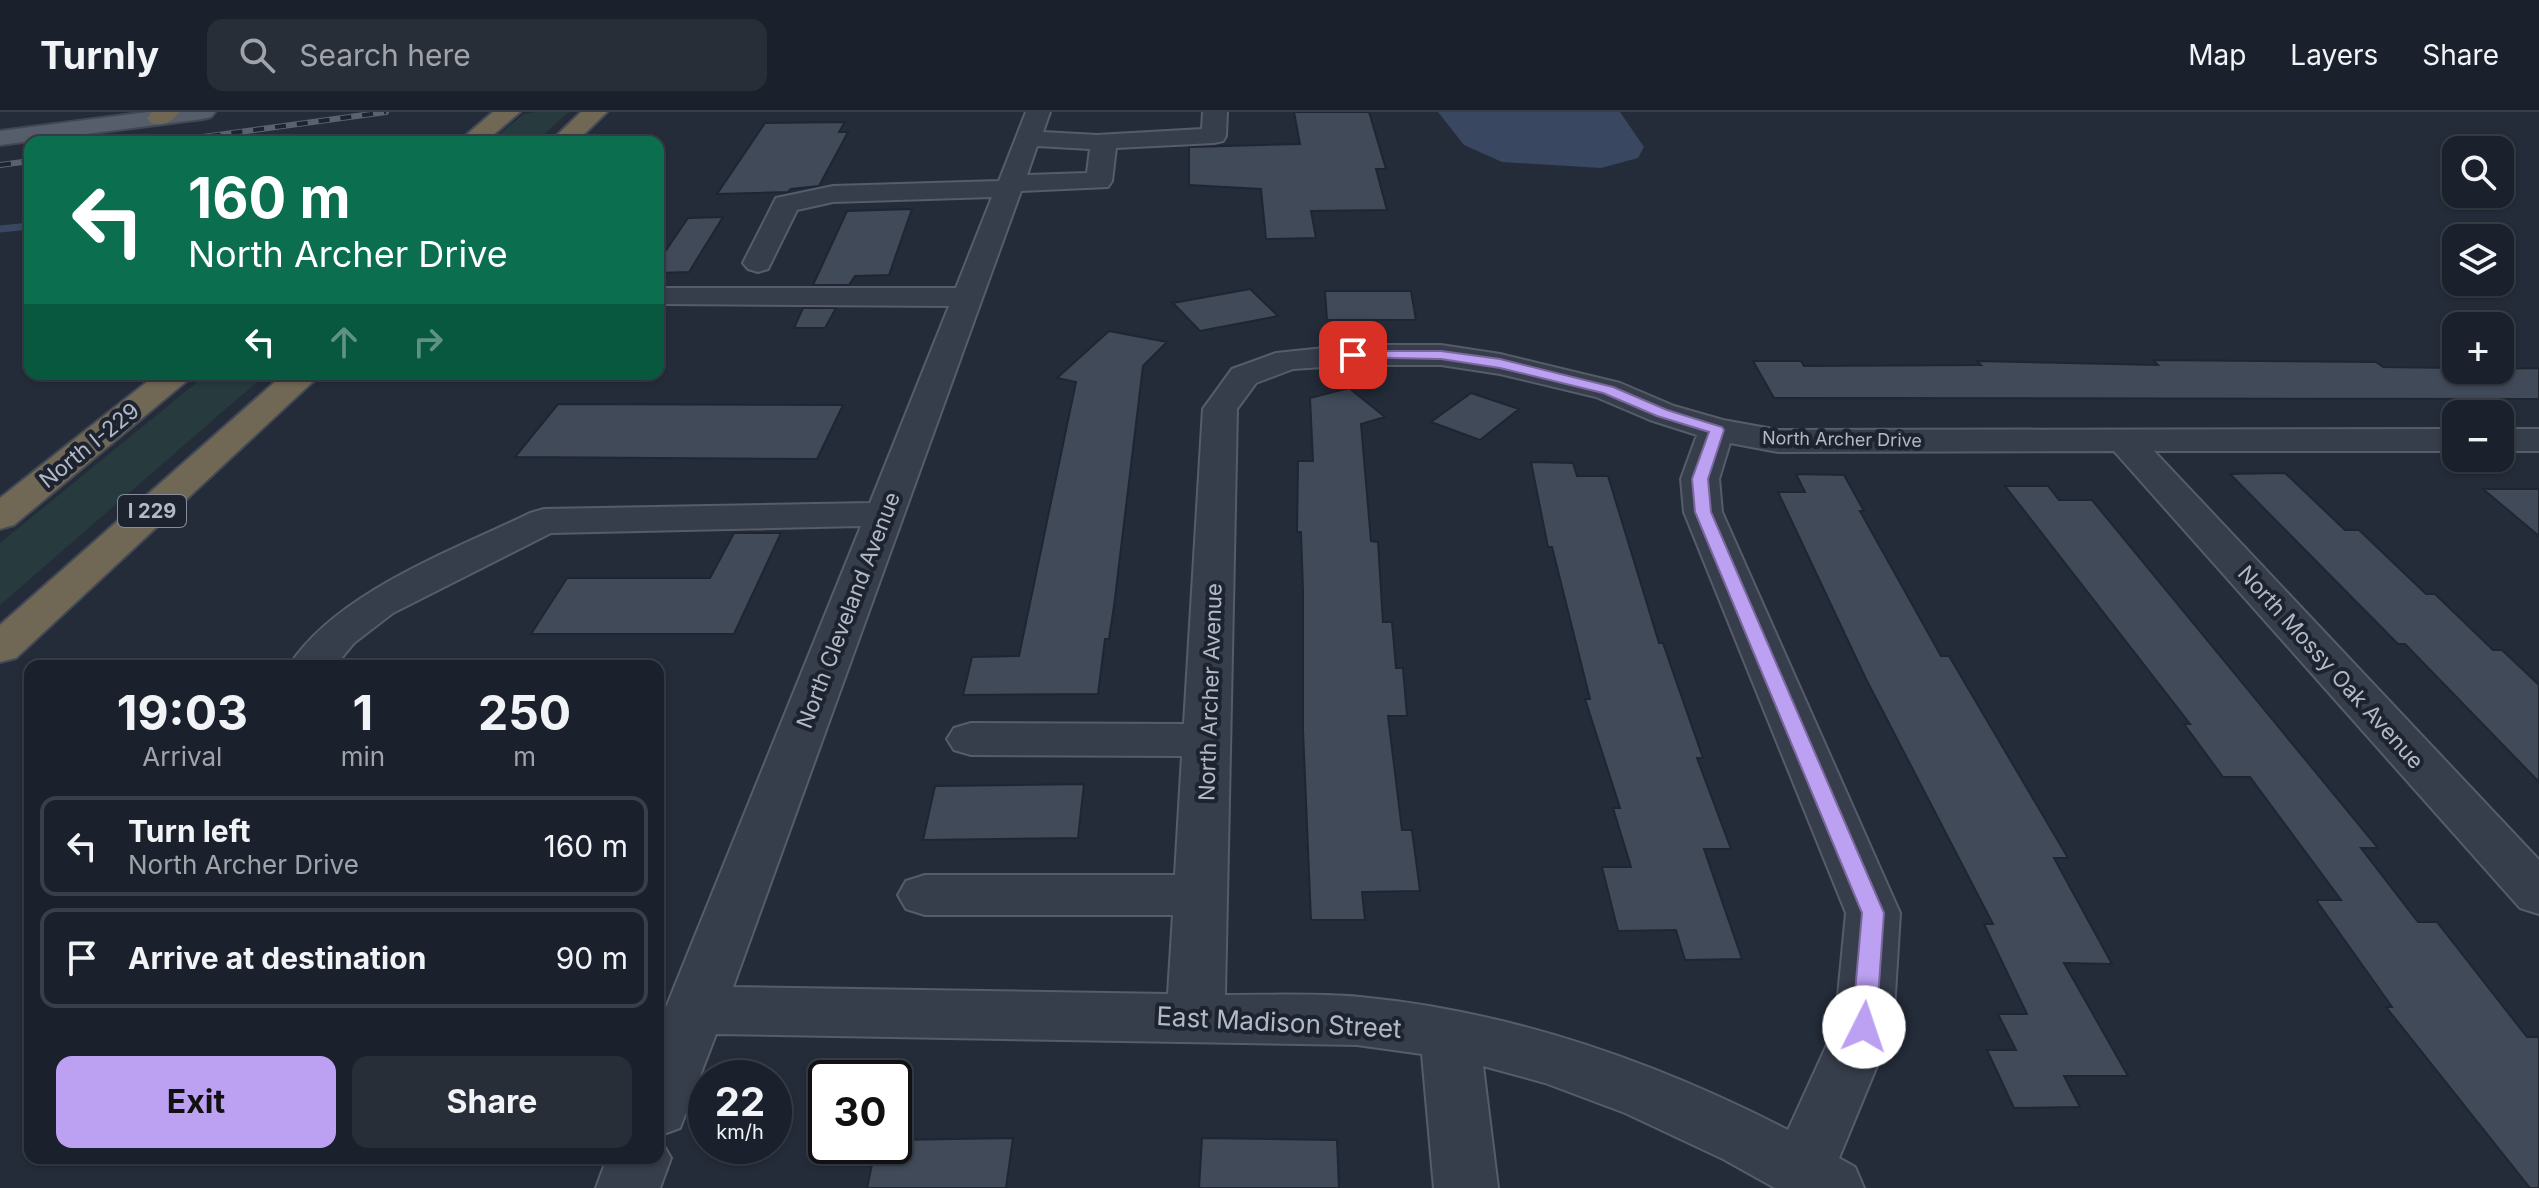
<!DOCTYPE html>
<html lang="en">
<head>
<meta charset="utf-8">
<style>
	body { margin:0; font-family:Inter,sans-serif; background:#282e38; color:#f1f3f6; height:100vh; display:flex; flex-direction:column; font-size:30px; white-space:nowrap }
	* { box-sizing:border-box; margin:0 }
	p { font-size:26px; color:#a0a3a9 }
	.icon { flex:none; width:44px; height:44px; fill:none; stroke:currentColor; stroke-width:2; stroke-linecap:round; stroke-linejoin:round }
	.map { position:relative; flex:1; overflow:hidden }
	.drawer { position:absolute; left:24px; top:548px; width:640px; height:504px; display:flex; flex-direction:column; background:#1b212c; border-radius:16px; box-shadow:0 2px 6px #0004,0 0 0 2px #393e48 }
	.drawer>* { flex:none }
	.hud { position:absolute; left:24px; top:24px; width:640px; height:244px; border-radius:16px; box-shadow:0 2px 6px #0004,0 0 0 2px #393e48; background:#0b6e4f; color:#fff; overflow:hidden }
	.controls { position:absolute; left:2442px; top:24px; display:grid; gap:16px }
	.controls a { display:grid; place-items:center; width:72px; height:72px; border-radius:16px; background:#1b212c; box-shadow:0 2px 6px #0004,0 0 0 2px #393e48; font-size:40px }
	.speed { position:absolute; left:688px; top:948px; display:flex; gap:16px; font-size:40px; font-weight:700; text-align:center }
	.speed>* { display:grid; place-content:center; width:104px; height:104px; border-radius:50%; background:#1b212c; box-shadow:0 2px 6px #0004,0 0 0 2px #393e48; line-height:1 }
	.speed small { font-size:20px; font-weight:400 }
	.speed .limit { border:4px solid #111; border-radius:12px; background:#fff; color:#111 }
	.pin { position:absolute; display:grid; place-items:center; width:68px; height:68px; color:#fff; margin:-34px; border-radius:16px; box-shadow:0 4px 12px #0006 }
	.me { position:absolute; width:88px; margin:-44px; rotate:4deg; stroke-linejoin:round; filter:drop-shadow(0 0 6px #0008) }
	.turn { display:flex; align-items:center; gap:28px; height:168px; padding:0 32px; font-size:36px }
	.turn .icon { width:104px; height:104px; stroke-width:2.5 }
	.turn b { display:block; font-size:56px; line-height:68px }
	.lanes { display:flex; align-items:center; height:76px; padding:0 32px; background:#0003; justify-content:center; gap:40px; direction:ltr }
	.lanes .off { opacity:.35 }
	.eta { display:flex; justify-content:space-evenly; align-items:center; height:136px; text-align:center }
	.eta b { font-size:48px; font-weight:700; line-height:56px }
	.primary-button { display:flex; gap:16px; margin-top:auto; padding:16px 32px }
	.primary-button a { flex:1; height:92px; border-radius:16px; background:#bca0f2; color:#111; font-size:32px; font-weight:700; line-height:92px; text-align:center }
	.primary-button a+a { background:#282e38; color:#f1f3f6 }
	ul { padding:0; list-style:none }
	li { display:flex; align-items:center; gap:24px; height:100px; margin:0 16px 12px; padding:0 16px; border:4px solid #393e48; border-radius:16px }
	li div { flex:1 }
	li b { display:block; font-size:30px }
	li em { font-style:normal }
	header { display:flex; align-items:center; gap:48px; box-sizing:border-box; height:112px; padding:0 40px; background:#1b212c; border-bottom:2px solid #393e48 }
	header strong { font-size:38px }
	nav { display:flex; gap:44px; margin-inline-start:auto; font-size:28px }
	.search { width:560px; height:72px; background:#282e38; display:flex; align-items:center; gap:20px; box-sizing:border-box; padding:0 28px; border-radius:16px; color:#a0a3a9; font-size:30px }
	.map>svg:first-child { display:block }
	.green { fill:#273a3d }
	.water { fill:#394761 }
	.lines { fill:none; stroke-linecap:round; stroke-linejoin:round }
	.stream { stroke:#394761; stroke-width:7 }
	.building { fill:#404a59; stroke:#1f2632; stroke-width:2 }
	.minor-casing { stroke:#565c69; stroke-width:4 }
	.major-casing { stroke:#414854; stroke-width:4 }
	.highway-casing { stroke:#434956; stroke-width:4 }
	.minor { fill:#373e4b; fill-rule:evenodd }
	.major { fill:#565d6b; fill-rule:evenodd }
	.highway { fill:#706755; fill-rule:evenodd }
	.rail-casing { stroke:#5a6272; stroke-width:6 }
	.rail { stroke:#1d2430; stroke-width:4; stroke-dasharray:11; stroke-linecap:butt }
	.route { fill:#bca0f2; stroke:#7a689d; stroke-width:2 }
	.labels { text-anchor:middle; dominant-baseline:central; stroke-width:8; stroke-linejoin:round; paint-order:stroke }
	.far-street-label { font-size:18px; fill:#b3b9c6; stroke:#1d2430 }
	.shield { fill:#1d2430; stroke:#868c99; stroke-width:2 }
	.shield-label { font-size:20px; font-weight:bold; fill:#b3b9c6 }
	.street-label { font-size:22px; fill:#b3b9c6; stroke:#1d2430 }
	.near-street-label { font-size:26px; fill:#b3b9c6; stroke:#1d2430 }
</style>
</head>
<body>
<header>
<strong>Turnly</strong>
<div class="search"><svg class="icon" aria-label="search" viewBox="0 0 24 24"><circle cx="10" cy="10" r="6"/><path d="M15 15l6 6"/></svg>Search here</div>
<nav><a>Map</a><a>Layers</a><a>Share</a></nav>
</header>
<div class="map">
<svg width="2539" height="1076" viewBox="0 0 2539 1076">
	<rect width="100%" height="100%" fill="#242c3a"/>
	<path class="green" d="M536,0h33l-34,30h-46l35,-28z
		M207,262h59l-266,231v-62z"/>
	<path class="water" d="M1438,0h182l24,35 -6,11 -37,10 -99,-6 -38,-17z"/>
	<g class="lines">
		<path class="stream" d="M0,117l30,-3"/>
	</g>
	<path class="building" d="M1294,0h75l17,57h-10l11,41 -76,1 5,27 -50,1 -5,-50 -72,-4v-38l111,-3z
		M845,10l-6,10h9l-29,54 -28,3 -3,3 -71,2 48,-71z
		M912,97l-23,66 -34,1 -6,9h-36l34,-74z
		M723,105l-34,55 -31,1v-11l30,-44z
		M1250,177l28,27 -78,15 -27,-28z
		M1325,179h86l5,29h-89z
		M803,196h33l-11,20h-31z
		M1109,219l58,11 -24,24 -29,240 -5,33h-4l-7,55 -135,1 9,-38 47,-1 57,-274 -19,-4z
		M2153,248l223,2 7,5 73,1v2l83,-2v31l-765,-1 -21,-37h48l3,5 177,-1 -4,-4 181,4z
		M1349,276l36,29 -24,7 10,117 7,1 5,80h9l4,46h7l4,48h-19l14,114h10l8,61 -58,1 3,28h-54l-8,-190v-139l-2,-59h-4l1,-71h15l-3,-63z
		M1471,281l48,16 -39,31 -49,-18z
		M558,292l285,1 -26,54 -302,-2z
		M1531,350l42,1 4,13h31l51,167h4l11,32 29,83h-6l34,91h-27l38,110 -57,1 -9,-30 -58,1 -16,-64h29l-18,-59h7l-35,-109h5l-38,-152h-4z
		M2285,361l60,57h14l67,64h9l58,56h9l37,35v97l-134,-138h-7l-168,-170z
		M1796,362l48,1 20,36h-4l81,145h8l119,202h-14l58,106 -48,-1 64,113h-64l16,31 -66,1 -27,-58h29l-18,-36h29l-43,-90h9l-127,-245 -88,-187h27z
		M2005,374h43l11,14h33l286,348h-17l57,74h19l90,115h12v151h-9l-144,-181h6l-76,-107h25l-91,-123h-27l-39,-53h6z
		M2483,377h56v47z
		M734,421h47l-47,101h-203l36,-56h143z
		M1084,672l-6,54 -155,2 12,-54z
		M1013,1026l-7,50h-139l9,-42h18v-6z
		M1202,1026l135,2 2,48h-140z"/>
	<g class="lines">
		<defs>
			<path id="minor" d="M1026,0h24l-7,20 54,3 105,-6 1,-17h24l-1,24 -3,5 -9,2 -98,5 -4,33 -4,6 -87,4 -288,796 435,7 5,-79h-248l-19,-6 -8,-14 8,-14 19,-6h250l7,-119 -211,-1 -17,-5 -7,-11 7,-11 17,-5 213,1 19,-315 29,-40 44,-16 77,-8h88l59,9 120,29 54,23 49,14 55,10 678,-1v22h-302l385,409v54l-19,-6 -406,-457 -336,1 -48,-9 -11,36 3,33 178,401 -7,114 -54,131 16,9 9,21h-89l-52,-29 -98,-46 -80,-30 -62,-17 15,122h-64l-12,-134 -65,-9 -641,-11 -36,94 -22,8v-104l7,-22 196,-484 -310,7 -158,80 -39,30 -19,23h-46c48,-74 163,-115 241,-153l14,-4 326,-6 79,-197 -284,-2 -7,-2v-14h298l36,-91 -159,5 -36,8 -29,59 -10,3 -10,-3 -5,-6 33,-65 57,-12 166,-5zM1037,34l53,3 -3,24 -60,2zM1353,253h88l59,9 96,23 54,23 47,15 -16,44 3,33 162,401 -11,114 -47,103c-134,-69 -279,-119 -428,-133 -45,-4 -90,-2 -135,-2l12,-586 19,-26 37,-14z
				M2500,317h39v22h-39z
				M658,1024l13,22 -11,30h-64l11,-30h51z"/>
			<path id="major" d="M148,0h67l-4,5 -8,2 -203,26v-14z"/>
			<path id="highway" d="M152,0h27c-8,11 -16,14 -28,11l-4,-5z
				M493,0h27l-35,30h-27z
				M581,0h26l-31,30h-26z
				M157,262h38l-181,151 -14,4v-31z
				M284,262h37l-305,284 -16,4v-37z"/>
		</defs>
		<use href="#minor" class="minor-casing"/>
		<use href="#major" class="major-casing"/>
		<use href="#highway" class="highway-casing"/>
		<use href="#minor" class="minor"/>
		<use href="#major" class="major"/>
		<use href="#highway" class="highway"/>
		<defs>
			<path id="rail" d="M166,30l220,-30
				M0,53l30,-4"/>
		</defs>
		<use href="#rail" class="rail-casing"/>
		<use href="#rail" class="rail"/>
	</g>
	<path class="route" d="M1353,239h88l59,8 113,28 54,23 55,17 2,3 -16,49 3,33 173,401 -8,114 -3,7 -9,3 -8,-3 -4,-7 10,-114 -167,-401 -3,-33 17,-47 -52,-16 -54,-23 -103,-25 -59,-9 -93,-2 -2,-2z"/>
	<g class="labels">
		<g class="far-street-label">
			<text transform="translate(1842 327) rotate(1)">North Archer Drive</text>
		</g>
		<rect class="shield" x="118" y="383" width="68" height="32" rx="6"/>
		<g class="shield-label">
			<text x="152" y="399">I 229</text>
		</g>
		<g class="street-label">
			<text transform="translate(89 333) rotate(-39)">North I-229</text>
			<text transform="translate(848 498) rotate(-69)">North Cleveland Avenue</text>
			<text transform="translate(2331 555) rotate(48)">North Mossy Oak Avenue</text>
			<text transform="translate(1210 580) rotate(-88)">North Archer Avenue</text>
		</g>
		<g class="near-street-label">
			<text transform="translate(1279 910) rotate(3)">East Madison Street</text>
		</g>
	</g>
</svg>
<div class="controls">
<a><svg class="icon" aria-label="search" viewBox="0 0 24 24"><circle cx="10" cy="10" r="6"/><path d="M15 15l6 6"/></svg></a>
<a><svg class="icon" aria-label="layers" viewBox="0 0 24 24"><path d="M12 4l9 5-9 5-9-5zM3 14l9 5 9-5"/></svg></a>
<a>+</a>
<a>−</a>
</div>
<div class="speed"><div>22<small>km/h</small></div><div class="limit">30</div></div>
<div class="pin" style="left:1353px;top:243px;background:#d93025"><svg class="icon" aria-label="arrive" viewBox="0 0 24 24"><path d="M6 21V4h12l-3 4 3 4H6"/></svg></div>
<svg class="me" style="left:1864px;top:915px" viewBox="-20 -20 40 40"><circle r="19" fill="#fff"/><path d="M0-13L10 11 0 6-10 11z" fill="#bca0f2"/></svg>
<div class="hud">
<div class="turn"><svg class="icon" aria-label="left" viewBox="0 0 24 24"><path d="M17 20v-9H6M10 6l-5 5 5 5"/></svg><div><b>160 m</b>North Archer Drive</div></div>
<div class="lanes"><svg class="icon" aria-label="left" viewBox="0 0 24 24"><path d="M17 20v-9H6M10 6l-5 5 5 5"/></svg><svg class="icon off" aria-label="ahead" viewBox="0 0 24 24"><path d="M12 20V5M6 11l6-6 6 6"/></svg><svg class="icon off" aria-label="right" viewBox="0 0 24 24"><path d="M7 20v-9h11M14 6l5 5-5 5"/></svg></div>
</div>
<section class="drawer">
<div class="eta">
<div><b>19:03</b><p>Arrival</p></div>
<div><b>1</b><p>min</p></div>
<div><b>250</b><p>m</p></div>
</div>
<ul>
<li><svg class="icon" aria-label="left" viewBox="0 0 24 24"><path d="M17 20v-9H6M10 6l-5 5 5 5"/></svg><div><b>Turn left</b><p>North Archer Drive</p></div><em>160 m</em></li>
<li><svg class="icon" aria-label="arrive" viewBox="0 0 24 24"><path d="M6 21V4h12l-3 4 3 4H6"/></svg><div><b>Arrive at destination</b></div><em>90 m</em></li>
</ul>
<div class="primary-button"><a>Exit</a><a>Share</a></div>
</section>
</div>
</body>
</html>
